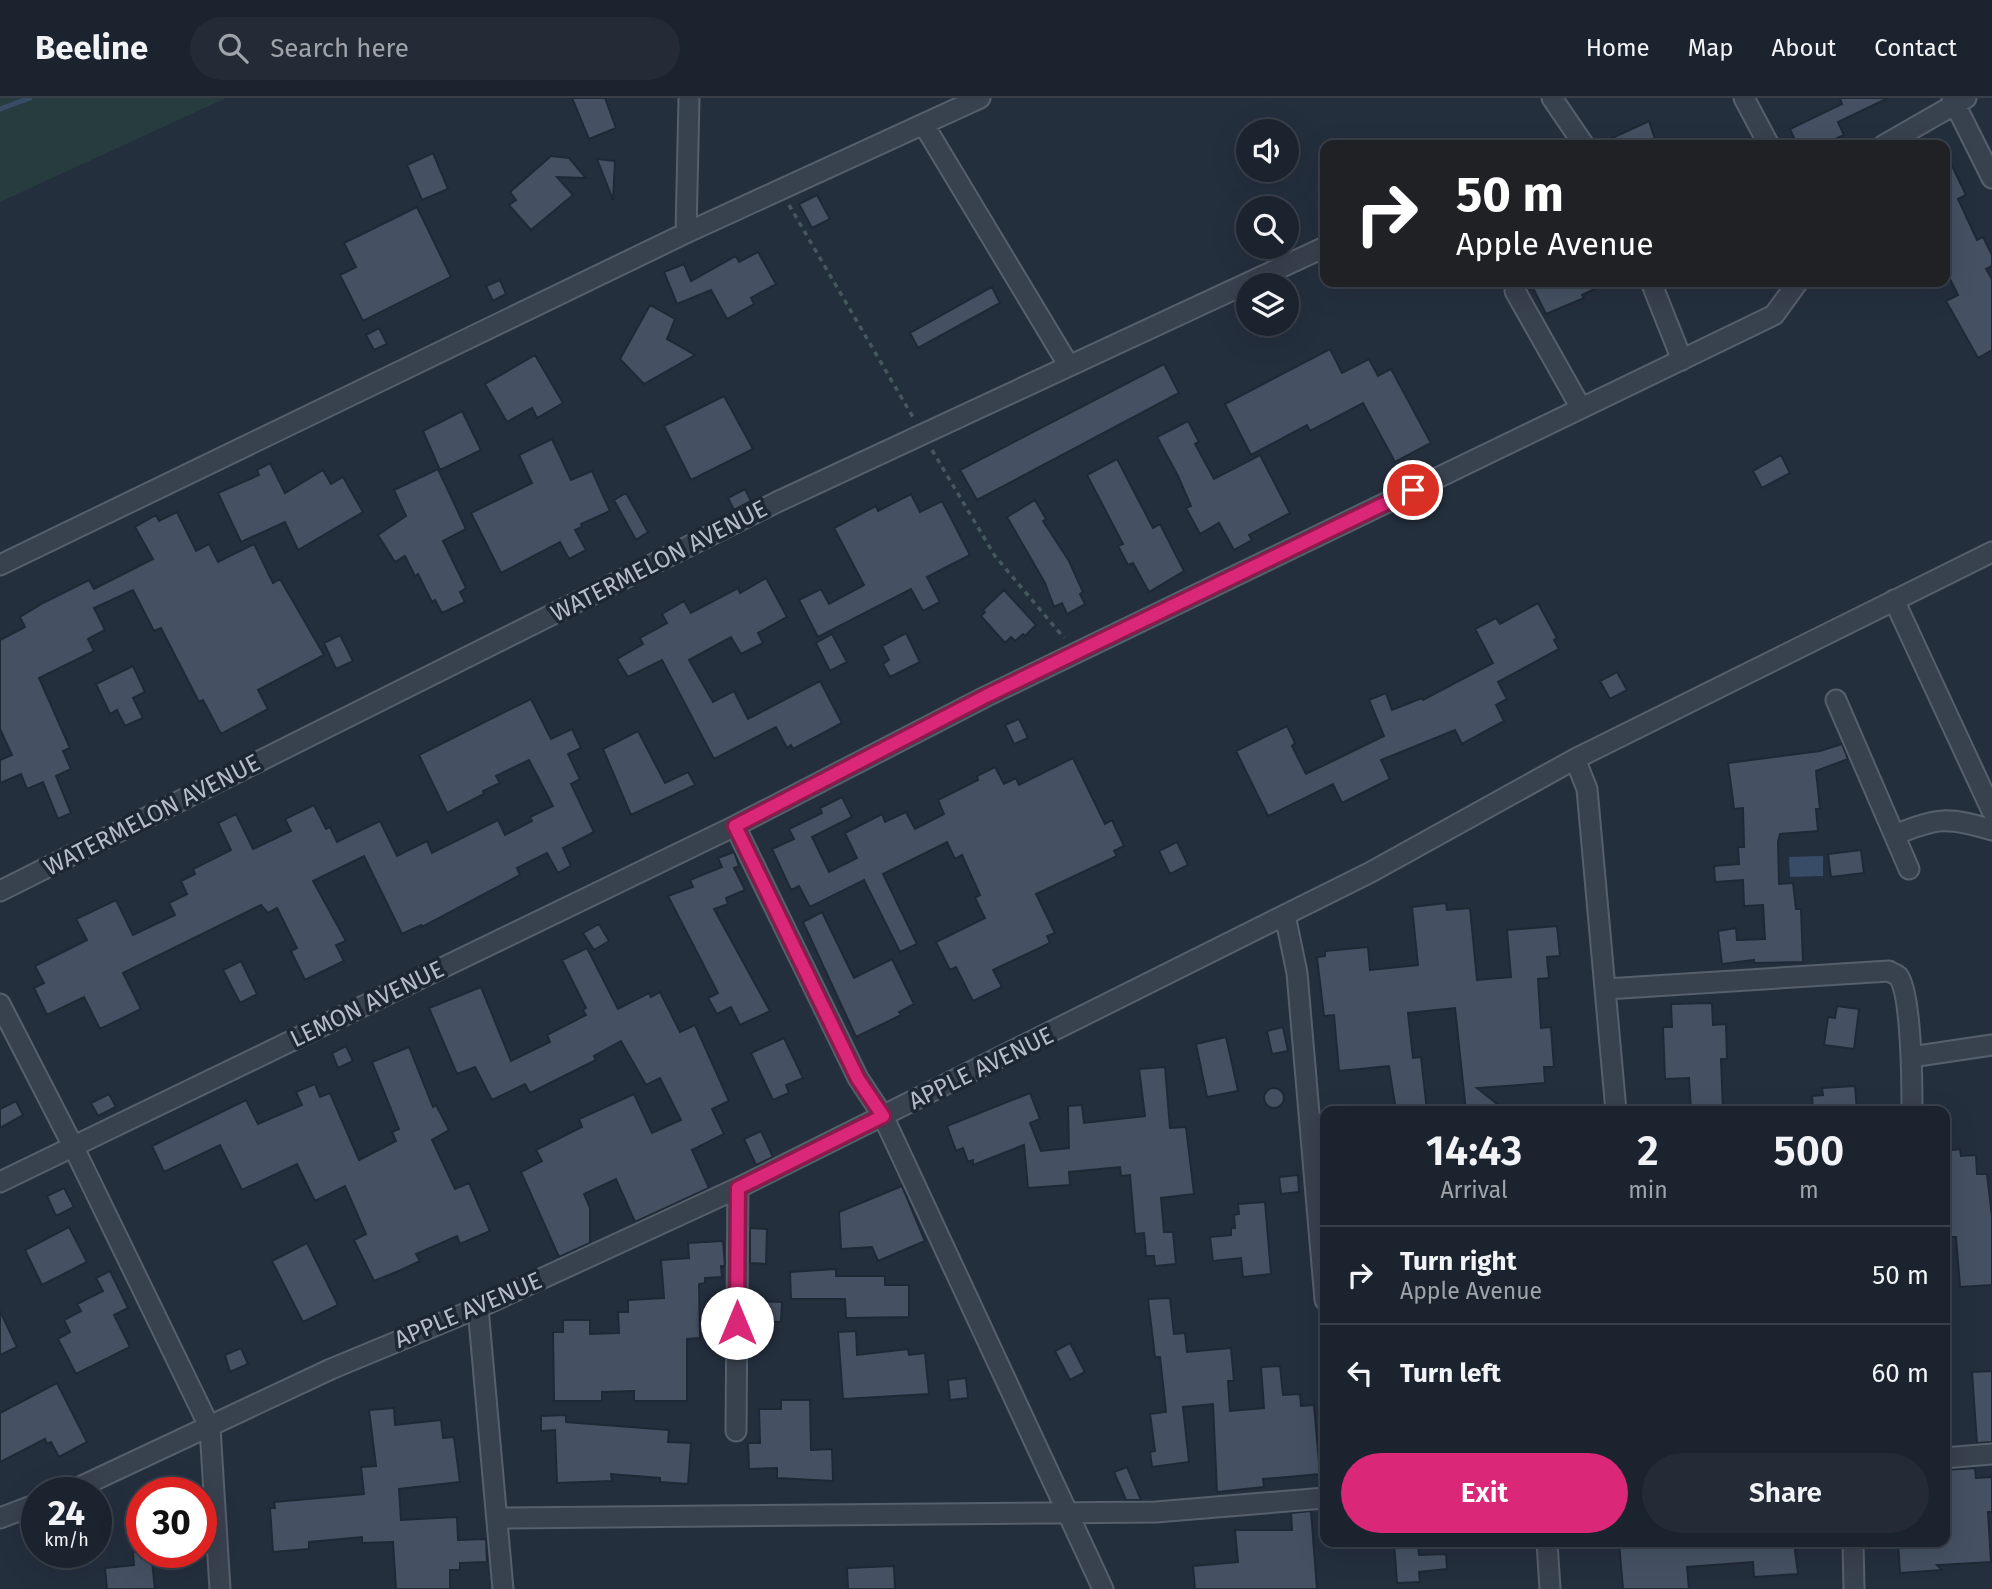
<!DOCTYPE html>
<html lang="en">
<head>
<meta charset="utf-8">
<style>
	body { margin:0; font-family:"Fira Sans",sans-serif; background:#242b36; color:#f1f3f6; height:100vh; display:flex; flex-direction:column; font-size:26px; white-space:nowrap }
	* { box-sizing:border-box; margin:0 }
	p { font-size:23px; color:#a0a4aa }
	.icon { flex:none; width:38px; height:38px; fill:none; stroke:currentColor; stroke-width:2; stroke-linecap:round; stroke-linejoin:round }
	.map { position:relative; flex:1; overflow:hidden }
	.sheet { position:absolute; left:1320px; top:1008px; width:630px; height:441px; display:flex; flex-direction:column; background:#1b232e; border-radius:14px; box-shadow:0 7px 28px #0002,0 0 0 2px #39404a }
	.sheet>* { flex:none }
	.hud { position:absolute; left:1320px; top:42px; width:630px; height:147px; border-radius:14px; box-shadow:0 7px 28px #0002,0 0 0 2px #39404a; background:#202124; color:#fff; overflow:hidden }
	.buttons { position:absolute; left:1236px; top:21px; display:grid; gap:14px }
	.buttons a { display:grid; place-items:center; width:63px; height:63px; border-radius:50%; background:#1b232e; box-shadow:0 7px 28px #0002,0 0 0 2px #39404a; font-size:35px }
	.speed { position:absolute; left:21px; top:1379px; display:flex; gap:14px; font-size:35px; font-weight:700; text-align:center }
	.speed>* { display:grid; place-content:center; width:91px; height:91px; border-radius:50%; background:#1b232e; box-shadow:0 7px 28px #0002,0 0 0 2px #39404a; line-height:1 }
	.speed small { font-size:18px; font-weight:400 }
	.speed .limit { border:10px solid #d22; background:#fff; color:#111 }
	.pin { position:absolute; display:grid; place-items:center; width:60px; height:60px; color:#fff; margin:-30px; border:4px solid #fff; border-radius:50%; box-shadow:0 2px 7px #0007 }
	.me { position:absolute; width:77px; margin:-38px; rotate:0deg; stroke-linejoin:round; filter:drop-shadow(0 0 5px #0008) }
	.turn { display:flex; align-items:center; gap:24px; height:147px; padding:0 21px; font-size:32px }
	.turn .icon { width:91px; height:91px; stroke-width:2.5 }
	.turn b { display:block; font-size:49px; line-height:60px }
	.eta { display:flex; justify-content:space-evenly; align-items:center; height:119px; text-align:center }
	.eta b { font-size:42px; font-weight:600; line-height:49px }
	.primary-button { display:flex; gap:14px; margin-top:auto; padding:14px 21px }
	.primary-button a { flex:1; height:80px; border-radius:42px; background:#db2777; color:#fff; font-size:28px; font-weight:600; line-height:80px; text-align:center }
	.primary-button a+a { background:#242b36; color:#f1f3f6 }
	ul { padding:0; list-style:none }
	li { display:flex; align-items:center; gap:21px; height:98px; padding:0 21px; border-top:2px solid #39404a }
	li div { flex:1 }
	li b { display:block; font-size:26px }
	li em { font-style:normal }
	header { display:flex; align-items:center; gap:42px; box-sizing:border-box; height:98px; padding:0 35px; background:#1b232e; border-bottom:2px solid #39404a }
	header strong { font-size:33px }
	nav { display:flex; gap:38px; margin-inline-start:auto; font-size:24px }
	.search { width:490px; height:63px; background:#242b36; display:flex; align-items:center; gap:18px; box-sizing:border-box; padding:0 24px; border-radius:38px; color:#a0a4aa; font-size:26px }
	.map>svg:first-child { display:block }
	.green { fill:#263c3f }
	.water { fill:#394c67 }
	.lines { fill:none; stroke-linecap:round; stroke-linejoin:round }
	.stream { stroke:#394c67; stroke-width:5 }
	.building { fill:#455162; stroke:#1f2835; stroke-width:2 }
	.minor-casing { stroke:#565f6c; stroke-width:23 }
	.path { stroke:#44595c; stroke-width:3.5; stroke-dasharray:5 5; stroke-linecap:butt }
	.minor { stroke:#38414e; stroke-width:19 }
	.route-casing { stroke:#8e194d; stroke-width:18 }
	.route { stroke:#db2777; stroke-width:12 }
	.labels { text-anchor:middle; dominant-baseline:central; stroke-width:7; stroke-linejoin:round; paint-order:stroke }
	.street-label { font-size:24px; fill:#b4bcc9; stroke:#1d2633 }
</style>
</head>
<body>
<header>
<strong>Beeline</strong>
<div class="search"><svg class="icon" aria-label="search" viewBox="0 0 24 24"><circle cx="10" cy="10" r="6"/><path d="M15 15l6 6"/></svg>Search here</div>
<nav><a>Home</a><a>Map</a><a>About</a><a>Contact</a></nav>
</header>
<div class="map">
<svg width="1992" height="1491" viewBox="0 0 1992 1491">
	<rect width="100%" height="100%" fill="#242f3e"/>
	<path class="green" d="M0,0h226l-226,104z"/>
	<path class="water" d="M1823,758v20l-33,1 -1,-20z"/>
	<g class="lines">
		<path class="stream" d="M0,11l30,-11"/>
	</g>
	<path class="building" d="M572,0h33l11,30 -27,11z
		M1840,0h48l-50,24 6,13 -21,10h-26l-7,-16 52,-25z
		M1649,23l8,24h-60z
		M1944,51l22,46 -8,4 19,41 6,-3 9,18v11l-6,3 6,10v71l-14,8 -32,-57 12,-6 -14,-28z
		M433,55l15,36 -26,11 -15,-35z
		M551,58l18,2 17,20 -29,-1 16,18 -42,35 -22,-25 7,-5 -6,-8z
		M597,61l18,2 -2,39z
		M817,97l13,24 -18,9 -13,-24z
		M417,109l34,70 -88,44 -23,-46 16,-8 -12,-24z
		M758,154l18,32 -25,14 3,6 -27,15 -16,-29 -34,14 -13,-32 20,-8 7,17 45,-25 3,6z
		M500,182l6,14 -13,7 -7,-15z
		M1530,184h79l-27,13 2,3 -38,16z
		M992,189l8,16 -82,45 -8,-15z
		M650,207l25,14 -8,20 28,16 -51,29 -24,-25z
		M379,230l8,16 -13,6 -8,-15z
		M1330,251l12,24 27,-14 9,17 13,-7 40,74 -36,19 -32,-59 -53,28 -3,-6 -56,30 -26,-51z
		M535,257l28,48 -26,15 -5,-10 -25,14 -22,-38z
		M1164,266l15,29 -202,107 -17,-30z
		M724,298l29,53 -62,31 -27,-54z
		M462,313l19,39 -41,20 -17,-39z
		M1188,323l11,21 -4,2 19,35 46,-24 30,58 -41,22 3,5 -18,10 -15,-27 -19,11 -14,-26 5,-2 -13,-30 -21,-39z
		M552,341l19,41 21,-9 18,40 -29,13 1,3 -7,3 11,20 -17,9 -9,-17 -59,31 -30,-60 61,-30 -13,-28z
		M1781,357l9,18 -28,15 -9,-17z
		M1117,361l36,69 7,-4 24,47 -35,21 -16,-29 -5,2 -10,-19 5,-2 -36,-69z
		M270,365l15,30 38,-23 8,14 12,-7 20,35 -65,38 -13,-28 -44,20 -23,-49 41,-18 -2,-5z
		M438,371l28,60 -23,12 23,47 -6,4 5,10 -23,11 -7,-13 -3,2 -14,-28 -3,2 -10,-20 -10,6 -17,-27 28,-19 -12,-26z
		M745,391l6,12 -17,9 -6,-12z
		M626,395l22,39 -12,8 -22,-40z
		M911,396l9,18 22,-11 28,54 -43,22 13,25 -17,9 -12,-22 -93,48 -19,-37 22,-11 8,15 35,-19 -30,-57 42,-22 2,5z
		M1035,402l11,19 -3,2 26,40 14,31 -3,2 5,10 -18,10 -5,-11 -8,4 -9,-24 -38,-66z
		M177,414l19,39 13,-7 9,18 36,-18 19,39 7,-4 44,76 -66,35 10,19 -47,25 -18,-34 -4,2 -38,-74 -7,3 -21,-41 -39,18 11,22 -17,9 6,12 -55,27 31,70 -7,3 8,18 -15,7 15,37 -13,6 -15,-37 -16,7 -6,-15 -21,9v-23l12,-5 -12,-26v-89l25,-13 -5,-10 23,-14 46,-23 5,9 59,-30 -18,-32 21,-12 3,6z
		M766,480l21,39 -29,16 5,10 -22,11 -10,-17 -42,23 24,42 21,-11 14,28 72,-38 22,42 -49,26 -2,-4 -4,3 -11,-21 -62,32 -52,-99 -34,17 -11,-18 26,-15 -3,-6 27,-15 -5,-9 22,-13 7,12 47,-25 2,5z
		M1004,492l32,35 -11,11 -2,-2 -8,7 -4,-4 -6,6 -24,-27 4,-4 -2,-2z
		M1538,505l19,35 -3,2 5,9 -61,33 9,17 -11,6 8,16 -42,23 -7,-14 -74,30 9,19 -48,24 -9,-19 -65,32 -32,-65 51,-25 8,17 -3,3 14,28 78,-38 -15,-36 17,-7 6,17 30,-12 1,2 70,-37 -18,-34 21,-11 4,6z
		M906,535l14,29 -30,15 -7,-13 6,-4 -7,-14z
		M832,536l15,28 -17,9 -14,-28z
		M340,537l13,26 -17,8 -12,-26z
		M133,568l12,26 -12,6 10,20 -18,8 -8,-16 -7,4 -14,-30z
		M1617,574l10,18 -17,9 -10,-18z
		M531,601l20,40 21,-10 9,19 -13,6 12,25 -9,5 23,48 -31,16 8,18 -13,7 -11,-20 -30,15 3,7 -98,52 -1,-2 -19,9 -38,-78 -51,25 33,60 -10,4 8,16 -39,19 -14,-29 6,-3 -20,-40 -9,5 -7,-8 -138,68 18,36 -41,20 -16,-32 -37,18 -13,-27 10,-5 -9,-17 52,-26 -11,-21 40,-19 17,35 42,-20 -6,-12 18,-9 -6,-13 14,-7 -2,-5 38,-19 -13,-27 18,-9 17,35 38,-18 -6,-12 29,-14 12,24 4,-2 7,15 43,-21 17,35 30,-15 5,12 66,-33 7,15 27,-14 -2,-4 23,-11 -24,-46 -33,16 4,7 -17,8 1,3 -37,19 -28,-58z
		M1019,621l9,19 -14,6 -9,-19z
		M638,633l27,52 23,-11 7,13 -64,30 -28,-66z
		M1842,646l6,15 -32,12 4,38h-4l2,22 -38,3 -2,8 1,42 14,-1 3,26h5l2,53 -49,1v-3l-32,4 -4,-33 18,-3 1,12 28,-1 -2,-34 -19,1 -1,-26 -28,2 -1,-16 25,-2 -1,-17h6l-1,-39 -9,1 -6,-46 92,-12z
		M1073,660l32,66 7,-4 12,26 -10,5 3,5 -81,38 19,39 -8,3 3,7 -57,27 9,17 -29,14 -17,-34 -6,3 -14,-28 49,-24 -10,-20 5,-3 -18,-40 -7,4 -8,-17 -64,32 34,70 -17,8 -36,-72 -54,27 -11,-21 -8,4 -19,-41 22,-10 -5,-10 33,-16 -2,-5 22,-11 10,20 -40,20 17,35 28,-14 -12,-25 37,-19 3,8 21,-10 9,17 29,-15 -6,-14 40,-20 -1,-4 18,-9 9,17 12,-6 3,7z
		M1177,744l11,23 -18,9 -11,-23z
		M1861,752l3,23 -33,4 -3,-23z
		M734,754l5,14 -5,2 11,22 -19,8 2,6 -14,5 56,102 -30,14 -9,-18 -14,7 -9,-16 10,-5 -50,-97 25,-9 -3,-7 32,-13 -4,-9z
		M1446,805l1,7 23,-2 7,72 34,-3 -4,-47 50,-4 3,30 -13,1 2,21 -11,1 3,49 10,-1 3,40h-10l1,16 -68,5 29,23h-40l-11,-103 -47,5 5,45 8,-1 6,54h-31l-7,-45 -50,5 -5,-56 -10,1 -7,-59 8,-1v-5l43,-4 2,23 48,-5 -6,-58z
		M822,814l32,66 38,-19 22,45 -15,8 2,3 -45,22 -53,-115z
		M599,826l10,17 -15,9 -11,-17z
		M587,850l31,61 31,-16 2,4 9,-5 20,40 15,-7 34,76 -17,8 12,25 -32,16 17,38 -74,34 -19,-43 -32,15 6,14v35l-31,14 -38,-85 21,-11 -6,-11 46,-23 -3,-8 55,-25 18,39 29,-13 -21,-42 -14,7 -25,-44 -27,15 2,4 -66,33 -5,-9 -33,16 -17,-33 -18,7 -28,-66 52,-21 30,74 39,-19 -3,-7 39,-20 -3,-5 3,-2 -24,-48z
		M241,863l16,33 -17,9 -17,-33z
		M1712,905l1,22 13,-1 1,35h-6l2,52h-32l-2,-33 -24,1 -2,-52h9l-1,-23z
		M1837,908l22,3 -5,40 -30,-4 4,-28 7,1z
		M1283,929l5,24 -16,3 -5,-23z
		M1226,939l12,54 -31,6 -11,-53z
		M784,940l19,40 -17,7 3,8 -16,7 -22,-47z
		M346,948l7,15 -15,7 -6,-15z
		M409,949l24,60 3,-2 13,25 -17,10 23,49 14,-6 21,48 -30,13 -3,-8 -41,18 4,7 -19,9 -27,11 -20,-41 12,-6 -21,-48 -30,15 -18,-37 -55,26 -22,-45 -56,27 -12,-26 94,-46 12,24 44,-19 -6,-13 19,-8 5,13 10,-4 29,67 37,-19 -4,-9 7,-3 -27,-67z
		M1165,969l5,61 16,-1 8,67 -33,4 3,34h9l3,32 -21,2 -1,-10h-8l-2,-23 -9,1 -5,-59 -9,1 -1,-9 -51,5 1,13 -42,3 -4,-43 -51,20v-5l-5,2 -5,-14 -7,3 -9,-25 83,-33 10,26 -10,4 11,28 28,-3 -1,-42 14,-1 2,18 61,-7 -6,-47z
		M1855,988l2,25h-44l-1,-15 11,-1 -1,-7z
		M1264 1000a10 10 0 1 1 20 0a10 10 0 1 1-20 0Z
		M109,996l7,13 -18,9 -7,-13z
		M16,1003l7,14 -23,13v-19z
		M761,1033l12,26 -17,8 -12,-26z
		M1960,1051l1,7 15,-1 1,19h10l5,43v68l-32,2 -4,-50h-6l-6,-86z
		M1298,1077l1,17 -18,2 -2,-17z
		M902,1088l23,55 -47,20 -6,-14 -31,2 -2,-37z
		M64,1090l10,19 -18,9 -9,-20z
		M1265,1104l6,72 -28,3 -2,-19 -28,3 -3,-24 21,-2v-7h4l-1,-13 5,-1 -1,-10z
		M69,1129l18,35 -45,23 -17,-35z
		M750,1130l17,1 -1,35 -16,-1z
		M723,1143l2,25h-4l1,11 -17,1v5l-6,1 1,54 -13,1v62h-53v-10l-32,1v9h-48l-1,-69h10v-12h27v14l29,-1 -1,-21h10v-12l36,-2 -3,-38 28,-2 -1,-15z
		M307,1145l31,62 -35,17 -31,-61z
		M836,1171v7h49v9h24v32l-63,1 -1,-19h-54l-1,-27z
		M110,1173l18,37 -14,7 16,32 -54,27 -18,-35 12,-7 -6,-12 17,-9 -4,-7 26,-13 -7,-13z
		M1170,1200l4,36 11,-1 2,19 44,-4 3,33h-6l2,30 34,-3 -3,-41 19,-1 3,29 17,-1 1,12 13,-1 6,69 -57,5 1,8 -47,5 -4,-88 -30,3 6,55 -37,5 -2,-15 5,-1 -5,-37 16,-2 -6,-55h-5l-7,-58z
		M756,1203l26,1 -1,20 -25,-1z
		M0,1213l17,36 -17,8z
		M856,1233l1,24 51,-6 1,6 16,-2 4,41 -86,5 -5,-67z
		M1070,1245l15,29 -15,8 -15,-29z
		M241,1250l7,16 -18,8 -5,-17z
		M1992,1273v71l-15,1 -5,-71z
		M966,1280l2,20 -18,2 -2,-20z
		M57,1285l30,59 -28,15 -8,-15 -4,2 -2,-5 -45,23v-49z
		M781,1302h29l1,50 21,-1 1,32 -56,-3v-10l-28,1 -1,-26h12l-1,-34h22z
		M394,1310l1,17 46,-5 2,18 11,-1 6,45 -61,7 2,31 56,-3 1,23 28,-1 1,23 -27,1v7h-10v19h-54l-3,-47 -31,1v-6l-53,5v7l-36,3 -3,-44h5l-1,-6 90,-8 -3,-27 15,-1 -7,-56z
		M566,1317v7l103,8 -1,12 23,1 -3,41 -28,-2v-4l-49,-4 1,7 -55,2 -2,-53 -14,1v-15z
		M1127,1369l3,7 11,26h-15l-12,-28z
		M1975,1370l1,10 16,-1v35h-4l3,50 -54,3 5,5 -42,3 -2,-31h46v-72z
		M1311,1413l6,78h-122l-2,-23 45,-4 -3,-32h57l-1,-17z
		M1394,1444h24l1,13 27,-1 1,15 -28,3 1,10 -23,1z
		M1619,1444h27v3l46,-3h102l4,32 -44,3 -1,-15 -66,5 2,22h-66z
		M133,1454h18l4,37h-48l-2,-21 29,-3z
		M894,1468l1,23h-47l-1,-21z"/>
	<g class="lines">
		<defs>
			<path id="minor" d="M1552,0l32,47
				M1744,0l25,47
				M1952,0l40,80
				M924,27l145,241
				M1884,47l82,-47
				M686,135l3,-135
				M1651,184l31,78
				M1515,193l66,117
				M0,467l686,-332 294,-135
				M1894,502l98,211
				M1836,602l73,169
				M1575,661l417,-207
				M735,728l123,252 25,38 220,473
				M1895,737c42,-18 54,-18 97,-5
				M0,793l777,-389 548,-255
				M1285,817l12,58 28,327
				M1606,891l283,-18c1,1 8,4 9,5 14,17 14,111 14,135
				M0,906l73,142 137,282 10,161
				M1911,959l81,-12
				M0,1084l735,-356 252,-130 787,-381 24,-33
				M478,1210l25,281
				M736,1333l2,-243
				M1944,1360l48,-4
				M67,1395l264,-124 147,-61 260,-120 633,-316 204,-113 12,30 29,322
				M0,1420l37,-14
				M497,1420l659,-6 169,-14
				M1547,1444l3,47
				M1853,1444l1,47"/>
		</defs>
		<use href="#minor" class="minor-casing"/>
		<path class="path" d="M789,107l125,214
			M932,352l63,106 69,82"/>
		<use href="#minor" class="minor"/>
	</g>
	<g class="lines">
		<defs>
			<path id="route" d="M737,1225l1,-135 145,-72 -25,-37 -123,-253 251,-130 427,-206"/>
		</defs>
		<use href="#route" class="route-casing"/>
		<use href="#route" class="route"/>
	</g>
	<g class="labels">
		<g class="street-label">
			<text transform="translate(659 463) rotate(-27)">WATERMELON AVENUE</text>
			<text transform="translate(152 717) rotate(-27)">WATERMELON AVENUE</text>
			<text transform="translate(367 906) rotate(-26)">LEMON AVENUE</text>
			<text transform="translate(981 970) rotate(-26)">APPLE AVENUE</text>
			<text transform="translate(468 1212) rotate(-23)">APPLE AVENUE</text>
		</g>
	</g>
</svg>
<div class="buttons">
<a><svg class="icon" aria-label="sound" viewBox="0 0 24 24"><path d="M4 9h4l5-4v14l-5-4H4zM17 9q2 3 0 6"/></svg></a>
<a><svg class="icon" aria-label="search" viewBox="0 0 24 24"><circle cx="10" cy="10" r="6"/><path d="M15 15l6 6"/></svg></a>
<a><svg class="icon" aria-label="layers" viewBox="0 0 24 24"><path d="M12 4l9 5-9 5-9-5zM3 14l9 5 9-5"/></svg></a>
</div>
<div class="speed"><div>24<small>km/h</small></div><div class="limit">30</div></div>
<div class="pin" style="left:1413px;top:392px;background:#d93025"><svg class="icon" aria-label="arrive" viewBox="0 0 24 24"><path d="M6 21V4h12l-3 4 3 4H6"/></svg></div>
<svg class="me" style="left:737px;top:1225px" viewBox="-20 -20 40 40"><circle r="19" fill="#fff"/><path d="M0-13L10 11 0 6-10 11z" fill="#db2777"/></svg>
<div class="hud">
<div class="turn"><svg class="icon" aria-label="right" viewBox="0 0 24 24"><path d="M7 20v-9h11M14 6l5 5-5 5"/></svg><div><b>50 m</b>Apple Avenue</div></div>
</div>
<section class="sheet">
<div class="eta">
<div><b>14:43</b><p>Arrival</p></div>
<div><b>2</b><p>min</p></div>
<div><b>500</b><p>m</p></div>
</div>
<ul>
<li><svg class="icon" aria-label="right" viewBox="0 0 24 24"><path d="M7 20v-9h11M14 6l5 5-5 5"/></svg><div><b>Turn right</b><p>Apple Avenue</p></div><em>50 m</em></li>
<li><svg class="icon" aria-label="left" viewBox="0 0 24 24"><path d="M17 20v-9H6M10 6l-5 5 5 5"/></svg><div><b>Turn left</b></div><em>60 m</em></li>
</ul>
<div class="primary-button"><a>Exit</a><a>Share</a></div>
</section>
</div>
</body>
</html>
